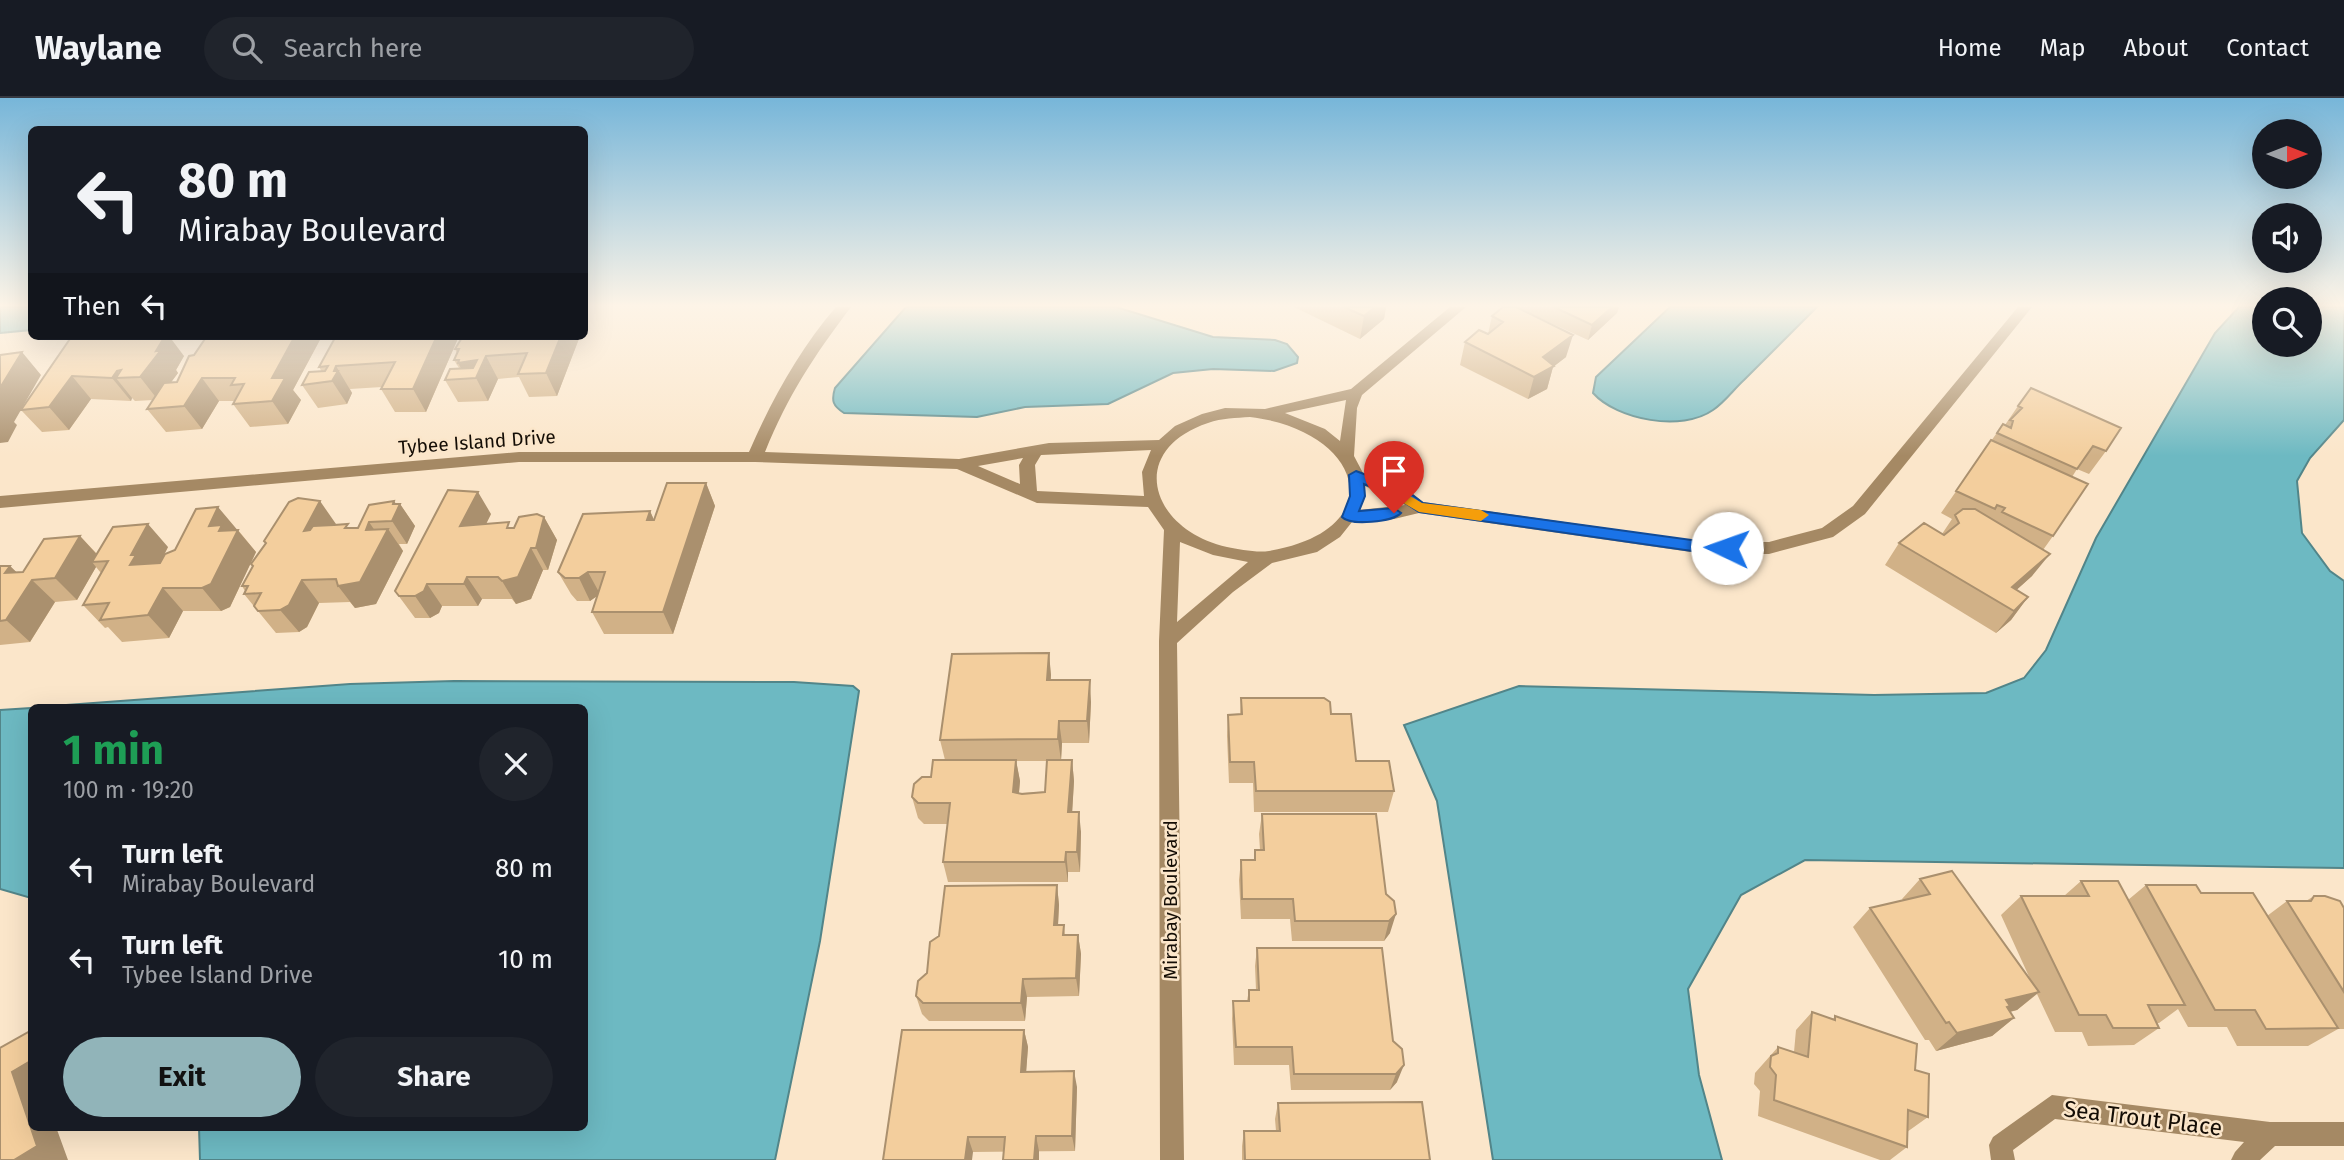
<!DOCTYPE html>
<html lang="en">
<head>
<meta charset="utf-8">
<style>
	body { margin:0; font-family:"Fira Sans",sans-serif; background:#20242c; color:#f1f3f6; height:100vh; display:flex; flex-direction:column; font-size:26px; white-space:nowrap }
	* { box-sizing:border-box; margin:0 }
	p { font-size:23px; color:#9ea1a6 }
	.icon { flex:none; width:38px; height:38px; fill:none; stroke:currentColor; stroke-width:2; stroke-linecap:round; stroke-linejoin:round }
	.map { position:relative; flex:1; overflow:hidden }
	.sheet { position:absolute; left:28px; top:606px; width:560px; height:427px; display:flex; flex-direction:column; background:#171b24; border-radius:10px; box-shadow:0 7px 28px #0002 }
	.sheet>* { flex:none }
	.banner { position:absolute; left:28px; top:28px; width:560px; height:214px; border-radius:10px; box-shadow:0 7px 28px #0002; background:#171b24; color:#f1f3f6; overflow:hidden }
	.needle { width:46px; rotate:90deg }
	.controls { position:absolute; left:2252px; top:21px; display:grid; gap:14px }
	.controls a { display:grid; place-items:center; width:70px; height:70px; border-radius:50%; background:#171b24; box-shadow:0 7px 28px #0002; font-size:35px }
	.pin { position:absolute; display:grid; place-items:center; width:60px; height:60px; color:#fff; margin:-72px -30px; border-radius:50% 50% 50% 0; rotate:-45deg; box-shadow:0 0 7px #0007 }
	.pin .icon { rotate:45deg }
	.me { position:absolute; width:77px; margin:-38px; rotate:273deg; stroke-linejoin:round; filter:drop-shadow(0 0 5px #0008) }
	.turn { display:flex; align-items:center; gap:24px; height:147px; padding:0 35px; font-size:32px }
	.turn .icon { width:91px; height:91px; stroke-width:2.5 }
	.turn b { display:block; font-size:49px; line-height:60px }
	.then { display:flex; align-items:center; height:66px; padding:0 35px; background:#0003; gap:14px; font-size:26px }
	.round { display:grid; place-items:center; flex:none; width:74px; height:74px; border-radius:37px; background:#20242c }
	.summary { display:flex; align-items:center; justify-content:space-between; height:119px; padding:0 35px }
	h1 { font-size:42px; font-weight:700; line-height:52px; color:#1e9e55 }
	.button { display:flex; gap:14px; margin-top:auto; padding:14px 35px }
	.button a { flex:1; height:80px; border-radius:42px; background:#91b4b9; color:#111; font-size:28px; font-weight:700; line-height:80px; text-align:center }
	.button a+a { background:#20242c; color:#f1f3f6 }
	ul { padding:0; list-style:none }
	li { display:flex; align-items:center; gap:21px; height:91px; padding:0 35px }
	li div { flex:1 }
	li b { display:block; font-size:26px }
	li em { font-style:normal }
	header { display:flex; align-items:center; gap:42px; box-sizing:border-box; height:98px; padding:0 35px; background:#171b24; border-bottom:2px solid #363941 }
	header strong { font-size:33px }
	nav { display:flex; gap:38px; margin-inline-start:auto; font-size:24px }
	.search { width:490px; height:63px; background:#20242c; display:flex; align-items:center; gap:18px; box-sizing:border-box; padding:0 24px; border-radius:38px; color:#9ea1a6; font-size:26px }
	.map>svg:first-child { display:block }
	.water { fill:#6db9c2; stroke:#528589; stroke-width:2 }
	.lines { fill:none; stroke-linecap:round; stroke-linejoin:round }
	.minor { fill:#a58964; fill-rule:evenodd }
	.wall { fill:#d1b187; fill-rule:evenodd }
	.shaded-wall { fill:#aa906e }
	.building { fill:#f3ce9d; stroke:#aa906e; stroke-width:2 }
	.route { fill:#1a73e8; stroke:#114b97; stroke-width:2 }
	.slow { fill:#f59e0b }
	.labels { text-anchor:middle; dominant-baseline:central; stroke-width:5; stroke-linejoin:round; paint-order:stroke }
	.street-label { font-size:19px; fill:#140d05; stroke:#fbe6ca }
	.near-street-label { font-size:23px; fill:#140d05; stroke:#fbe6ca }
</style>
</head>
<body>
<header>
<strong>Waylane</strong>
<div class="search"><svg class="icon" aria-label="search" viewBox="0 0 24 24"><circle cx="10" cy="10" r="6"/><path d="M15 15l6 6"/></svg>Search here</div>
<nav><a>Home</a><a>Map</a><a>About</a><a>Contact</a></nav>
</header>
<div class="map">
<svg width="2344" height="1062" viewBox="0 0 2344 1062">
	<rect width="100%" height="100%" fill="#fbe6ca"/>
	<path class="water" d="M0,209h31v23l-31,3z
		M906,209h210l97,30 62,3 12,4 11,13 -1,6 -23,8 -61,-2 -40,4 -65,31 -83,3 -48,10 -133,-4c-11,-7 -13,-12 -9,-25z
		M1670,209h147c-24,24 -49,49 -73,73 -10,9 -19,22 -31,30 -31,22 -96,10 -120,-17l3,-16z
		M2239,209h25v38h46v-38h34v113l-34,38 -13,23 5,52 28,38 14,10v287l-539,-8 -64,35 -53,94 11,86 23,85h-229l-56,-359 -33,-76 115,-39 355,9 112,-2 38,-15 22,-28 50,-112 119,-205z
		M454,583l340,1 59,4 6,5 -39,250 -45,219h-575l-1,-33h385v-420h-545l311,-23z
		M31,610h1l-1,190 -31,-9v-179z"/>
	<g class="lines">
		<path class="minor" d="M836,209h15c-37,49 -63,88 -86,145l194,7 90,-16 110,-3 16,-14 27,-12 23,-6 40,1 86,-20 99,-82h16l-104,88 -5,13 -3,48 9,17 44,17 16,12 282,40h64l53,-14 31,-22 165,-199h14l-167,207 -32,23 -64,17h-64l-286,-41 -25,6 -42,3 -12,15 -23,15 -45,11 -39,29 -56,51 7,517h-24l-1,-519 5,-111 -16,-23 -111,-4 -80,-34 -202,-7h-236l-519,46v-12l519,-44h230c23,-53 50,-102 87,-145zM1346,302l-6,41 -15,-12 -40,-16zM1250,319c112,13 145,112 19,134 -13,2 -30,-2 -42,-4 -76,-17 -102,-96 -19,-124 14,-5 28,-5 42,-6zM1151,352l-9,22 2,24 -107,-5 -2,-26 6,-10zM1023,360l-4,7 1,19 -42,-18zM1365,388l40,19 -46,5zM1180,444l33,13 35,7 -71,60z
			M2052,997l218,27h74v24h-69l-15,14h-29l4,-8 9,-10 -189,-23 -42,31 2,10h-24l-2,-15 4,-8z"/>
	</g>
	<path class="wall" d="M1294,209h92l-2,12 -24,20z
		M1516,209h103l-2,6 -29,27z
		M1492,218l74,41 -13,10 -6,22 -19,10 -68,-34 5,-23 23,-8z
		M72,238l112,20 -8,14 2,3 -7,9h6l145,-46 -29,54 8,10 -13,24 -38,3 -17,-23 2,-3h-16l-17,28 -36,3 -19,-23 6,-9 -18,1 -3,-3 -1,3 -40,-2 -22,31 -27,2 -21,-22z
		M336,238h123l-33,76h-31l-14,-23 1,-2 -32,2 2,4 -5,11 -29,4 -16,-23 20,-13 -3,-5z
		M580,238l-23,60 -28,1 -10,-20 -21,2 -10,22 -30,1 -13,-22 14,-12 -5,-8 3,-7 -2,-4z
		M2018,308l88,45 -17,23 -12,-5 -5,8 -19,59 -10,14 -11,26 -16,14 12,7 -17,23 -15,13 -111,-68 14,-22 43,-9 10,-15 -11,-6 62,-89 2,1z
		M706,385l9,23 -42,128h-69l-12,-22 5,-16 -7,5h-13l-6,-7 -13,-22 92,-61 4,9z
		M396,406h4l15,22 -8,18h-8l4,7 -27,53 -21,4 -5,-6 -31,1 -12,24 -8,5 -23,1 -32,-39 1,-3 -3,-5 94,-62v1l15,3h7z
		M491,416l-5,10 27,4 31,-11 13,23 -9,30h-5l-12,29 -15,5 -4,-5h-30l-4,7h-36l-3,7 -9,5h-15l-20,-27z
		M236,432h2l18,22 -26,55 -9,4h-38l-14,27 -47,4 -14,-15 -3,1 -22,-23 18,-32 -5,-6 -19,33 -22,2 -25,40 -30,3v-79h10l6,6h7l57,-36 17,18 71,-7 -8,16z
		M1049,555l2,27 40,22 -2,41h-27l-1,17h11l2,21 -2,31 9,20 -1,40h-12v10h-120l-5,-20 5,-38h-24l-6,-6 -6,-21 19,-20 14,-17 -5,-20zM1016,663h31l-2,31 -26,1 1,-12z
		M1241,600l90,16 25,47 38,30 -6,21h-134l-1,-29h-24l-2,-47 1,-21 12,-1z
		M1262,716l124,80 4,39 -6,8h-92l-2,-22h-49l-2,-39 2,-20h13l1,-10h5l-1,-16z
		M1920,781l111,102 -30,-66 20,-19h43l17,-15 47,19 18,-15 55,8 66,23 20,-15h19l8,-5 30,12v121h-6l-30,17h-71l-10,-19h-39l-10,-18 -19,14h-2l2,5 -25,17 -46,1 -6,-14h-27l-18,-38 -20,16 -7,2 4,6 -22,18 -56,15 -7,-11h-4l-72,-113 17,-19 33,-8 -1,-1z
		M1057,787l2,20 -1,20h6l1,10h13l3,19 -2,42 -52,1 -2,24h-96l-7,-7 -6,-18z
		M1257,850h125l15,134 -7,8h-99l-2,-25h-55l-2,-46 1,-18h14l2,-11h7l-1,-24z
		M1812,914l21,7 2,-3 80,54 13,47 -21,15v15l-17,13h-10l-122,-44 2,-25 -6,-7 1,-11 23,-26 16,5 2,-22z
		M1024,932l4,17 -2,24 51,16 -2,64 -102,1 -90,8z
		M1278,1005l152,57h-188v-14l2,-15h32l-1,-12z"/>
	<path class="shaded-wall" d="M1373,209h13l-2,12 -24,20 4,-23z
		M1612,209h7l-2,6 -29,27 4,-15z
		M1573,237l-7,22 -13,10 -6,22 -19,10 6,-22 9,-20z
		M165,238h4l15,20 -8,14 2,3 -20,27 -18,-23z
		M295,238h27l-29,54 8,10 -13,24 -16,-23v-23z
		M437,238h22l-33,76 -13,-23z
		M561,238h19l-23,60 -11,-23z
		M22,254l19,23 -27,47 3,3 -9,17 -8,1v-55z
		M486,258l12,23 -10,22 -12,-23 -9,1 -9,-16z
		M336,268l16,27 -5,11 -15,-23 2,-10z
		M117,273l6,7h-7l16,20 -1,3 -19,-23z
		M72,278l19,23 -22,31 -20,-23z
		M202,280l17,23 -17,28 -18,-23z
		M706,385l9,23 -42,128 -10,-22z
		M478,394l13,22 -17,34 -14,-22z
		M320,403l16,23 -15,29 -17,-22z
		M394,403l5,7 1,-4 15,22 -8,18 -15,-23 1,-17z
		M218,409l38,45 -26,55 -9,4 -19,-23 7,-62z
		M650,413l10,23 -13,-14z
		M544,419l13,23 -9,30 -12,-22z
		M369,424l13,19 6,-12 15,22 -27,53 -21,4 -17,-22z
		M148,426l20,23 -14,27 -24,-9 1,-10z
		M80,438l21,23 -9,3 4,5 -19,33 -22,-22z
		M531,450l12,22 -12,29 -15,5 -14,-23z
		M2050,456l-18,22 -31,28 11,-17z
		M10,468l19,18 3,-4 23,22 -25,40 -24,-22 -1,-47z
		M588,474l12,22 -10,7 -11,-23z
		M467,479l15,22 -4,7 -14,-22z
		M302,482l17,23 -12,24 -8,5 -19,-22z
		M427,486l15,22 -3,7 -9,5 -15,-22z
		M163,490l20,23 -14,27 -21,-23z
		M2028,499l-17,23 -15,13 18,-22z
		M1049,555l2,22 -2,27 -2,-22z
		M1090,582l1,22 -2,41 -2,-22z
		M1059,623l3,22 -1,18 -3,-22z
		M1016,662l4,21 -3,32 -4,-21z
		M1072,662l2,21 -3,51 -3,-20z
		M1079,714l2,20 -1,40 -3,-20z
		M1066,754l2,20v10l-3,-20z
		M1057,787l2,20 -2,39 -3,-19z
		M1396,816l-6,19 -6,8 5,-20z
		M1078,837l3,19 -2,42 -3,-18z
		M1023,881l4,18 -2,24 -4,-18z
		M2039,894l-22,18 -17,4 6,-14z
		M2014,920l-22,18 -56,15 21,-18z
		M1024,932l4,17 -3,41 -4,-16z
		M32,962v67h24l12,33h-54l-2,-88z
		M1404,967l-7,17 -7,8 6,-16z
		M1074,973l3,16 -2,64 -3,-15z
		M1036,1038l3,15v9h-5z
		M968,1039l5,15 -1,8h-7z"/>
	<path class="building" d="M1344,209h31l-11,9z
		M1503,209h13l57,28 -30,22 11,9 -20,11 -69,-35 14,-12 9,4 15,-12 -11,-6z
		M1554,209h58l-20,18z
		M72,238h93l-9,15 5,-1 -21,27 -24,1 5,-8 -4,1 -5,7 -40,-2 -23,31 -28,3z
		M207,238h88l-23,42h13l-13,23 -39,3 11,-20 -13,1 4,-7h-33l-18,28 -37,3 17,-26 13,-1 12,-26 5,-1z
		M336,238h101l-24,53h-32l14,-27 -59,4 -2,5h4l-6,10 -30,4 7,-13 16,-1 3,-5 -9,1z
		M463,238h98l-15,37 -28,1 9,-21 -41,3 -10,22 -31,2 5,-11 23,-1 4,-8 -19,3 1,-3h-5l5,-11h-4z
		M22,254l-22,36v-33z
		M2031,290l90,40 -15,23 -13,-5 -16,23 -80,-36 6,-9 8,4 2,-7 -3,-1 12,-12 -4,-2z
		M1991,342l97,44 -35,52 -51,-24 3,-4 -8,-3 -2,4 -39,-18z
		M667,385h39l-43,129h-71l13,-40h-17l-9,6h-14l-7,-6 25,-58 67,-3 -3,9h7z
		M448,392l30,2 -18,34 49,-4 -2,6h7l5,-11 18,-3 7,3 -8,31h-5l-13,29 -16,4 -4,-4h-31l-3,7h-37l-3,7 -9,5h-16l-4,-5z
		M298,400l22,3 -16,30 6,-1 3,-4 21,-1 14,-1 -3,4h13l11,-23 25,-4 -1,3h7l-8,17 -23,1 -3,8 22,-1 -28,53 -22,4 -2,-7 -34,1 -13,25 -9,5 -22,1 -4,-5 7,-13 -17,1 4,-8h-6l11,-20 -2,-2 15,-21 -2,-2 25,-39z
		M218,409l-9,19 13,-1 -3,6 19,-1 -27,54 -9,4h-39l-15,27 -48,5 9,-17 -26,2 25,-44 -16,1 21,-35 35,-3 -17,31h5l-6,10 30,-2 5,-9 10,-4 21,-41z
		M1963,411h12l75,45 -38,33 16,10 -14,14 -115,-68 25,-20 20,12 15,-12 -4,-8z
		M80,438l-25,42 -23,2 -26,40 -6,1v-55h10l-5,7 18,-1 21,-33z
		M1049,555l-2,27h43l-3,41h-28l-1,18 -118,1 12,-86z
		M1241,600h83l6,4 1,12h20l5,47h33l5,30h-138l-2,-29h-24l-2,-47 14,-1z
		M933,662h83l-3,32 9,2 23,-2 2,-32h25l-4,52h11l-2,40h-11l-1,10h-122l7,-59h-32l-6,-6 2,-13 8,-7h9z
		M1262,716h114l10,80 8,7 2,13 -7,7h-94l-2,-22h-51l-1,-39h14v-10h9z
		M1952,773l87,121 -33,8 4,6 -3,1 7,11 -57,15 -8,-11 -3,1 -76,-115 60,-14 -10,-15z
		M2081,783h37l67,124h-37l11,23h-46l-7,-13h-27l-58,-119h68z
		M1057,787l-3,40h10l-1,10h15l-2,43 -53,1 -2,24h-98l-7,-7 2,-15 9,-8 3,-31 9,-6 6,-50z
		M2146,787h50l5,8h52l85,135 -72,1 -11,-19h-40z
		M2314,798h11l15,5 4,7v84l-57,-91h24z
		M1257,850h125l11,93 9,8 2,16 -8,9h-102l-2,-27h-56l-3,-46h16v-11h10z
		M1812,914l23,8v-4l82,28 -2,26 14,4 -1,43 -20,-7 -1,37 -133,-47 2,-25 -6,-8 1,-11 7,-3v-6l30,10z
		M32,932v30l-20,12 25,74 -23,14h-14v-112z
		M902,932h122l-3,42 53,-1 -2,65h-36l-2,24h-31l2,-23h-37l-3,23h-82z
		M1422,1004l8,58h-185l-1,-29h36l-2,-28z"/>
	<linearGradient id="sky" x2="0" y2="1"><stop stop-color="#77b6d9"/><stop offset="0.58" stop-color="#fdf4e7"/><stop offset="1" stop-color="#fdf4e7" stop-opacity="0"/></linearGradient>
	<rect width="2344" height="358" fill="url(#sky)"/>
	<path class="route" d="M1356,373l50,19 17,13 283,39h21l7,6 -7,5h-21l-287,-41 -23,-15 -32,-13 1,12 -6,15 35,-3 7,5c-8,9 -51,13 -59,4l8,-21 -1,-21z"/>
	<path class="slow" d="M1393,388l29,17 59,7 8,5 -8,6 -62,-9 -31,-18v-7z"/>
	<g class="labels">
		<g class="street-label">
			<text transform="translate(477 344) rotate(-4)">Tybee Island Drive</text>
			<text transform="translate(1170 802) rotate(-90)">Mirabay Boulevard</text>
		</g>
		<g class="near-street-label">
			<text transform="translate(2143 1020) rotate(7)">Sea Trout Place</text>
		</g>
	</g>
</svg>
<div class="controls">
<a><svg class="needle" viewBox="-14 -14 28 28"><path d="M0-13l5 13h-10z" fill="#e53935"/><path d="M0 13l5-13h-10z" fill="#9ea1a6"/></svg></a>
<a><svg class="icon" aria-label="sound" viewBox="0 0 24 24"><path d="M4 9h4l5-4v14l-5-4H4zM17 9q2 3 0 6"/></svg></a>
<a><svg class="icon" aria-label="search" viewBox="0 0 24 24"><circle cx="10" cy="10" r="6"/><path d="M15 15l6 6"/></svg></a>
</div>
<div class="pin" style="left:1394px;top:415px;background:#d93025"><svg class="icon" aria-label="arrive" viewBox="0 0 24 24"><path d="M6 21V4h12l-3 4 3 4H6"/></svg></div>
<svg class="me" style="left:1727px;top:450px" viewBox="-20 -20 40 40"><circle r="19" fill="#fff"/><path d="M0-13L10 11 0 6-10 11z" fill="#1a73e8"/></svg>
<div class="banner">
<div class="turn"><svg class="icon" aria-label="left" viewBox="0 0 24 24"><path d="M17 20v-9H6M10 6l-5 5 5 5"/></svg><div><b>80 m</b>Mirabay Boulevard</div></div>
<div class="then">Then<svg class="icon" aria-label="left" viewBox="0 0 24 24"><path d="M17 20v-9H6M10 6l-5 5 5 5"/></svg></div>
</div>
<section class="sheet">
<div class="summary"><div><h1>1 min</h1><p>100 m · 19:20</p></div><a class="round"><svg class="icon" aria-label="close" viewBox="0 0 24 24"><path d="M6 6l12 12M18 6L6 18"/></svg></a></div>
<ul>
<li><svg class="icon" aria-label="left" viewBox="0 0 24 24"><path d="M17 20v-9H6M10 6l-5 5 5 5"/></svg><div><b>Turn left</b><p>Mirabay Boulevard</p></div><em>80 m</em></li>
<li><svg class="icon" aria-label="left" viewBox="0 0 24 24"><path d="M17 20v-9H6M10 6l-5 5 5 5"/></svg><div><b>Turn left</b><p>Tybee Island Drive</p></div><em>10 m</em></li>
</ul>
<div class="button"><a>Exit</a><a>Share</a></div>
</section>
</div>
</body>
</html>
